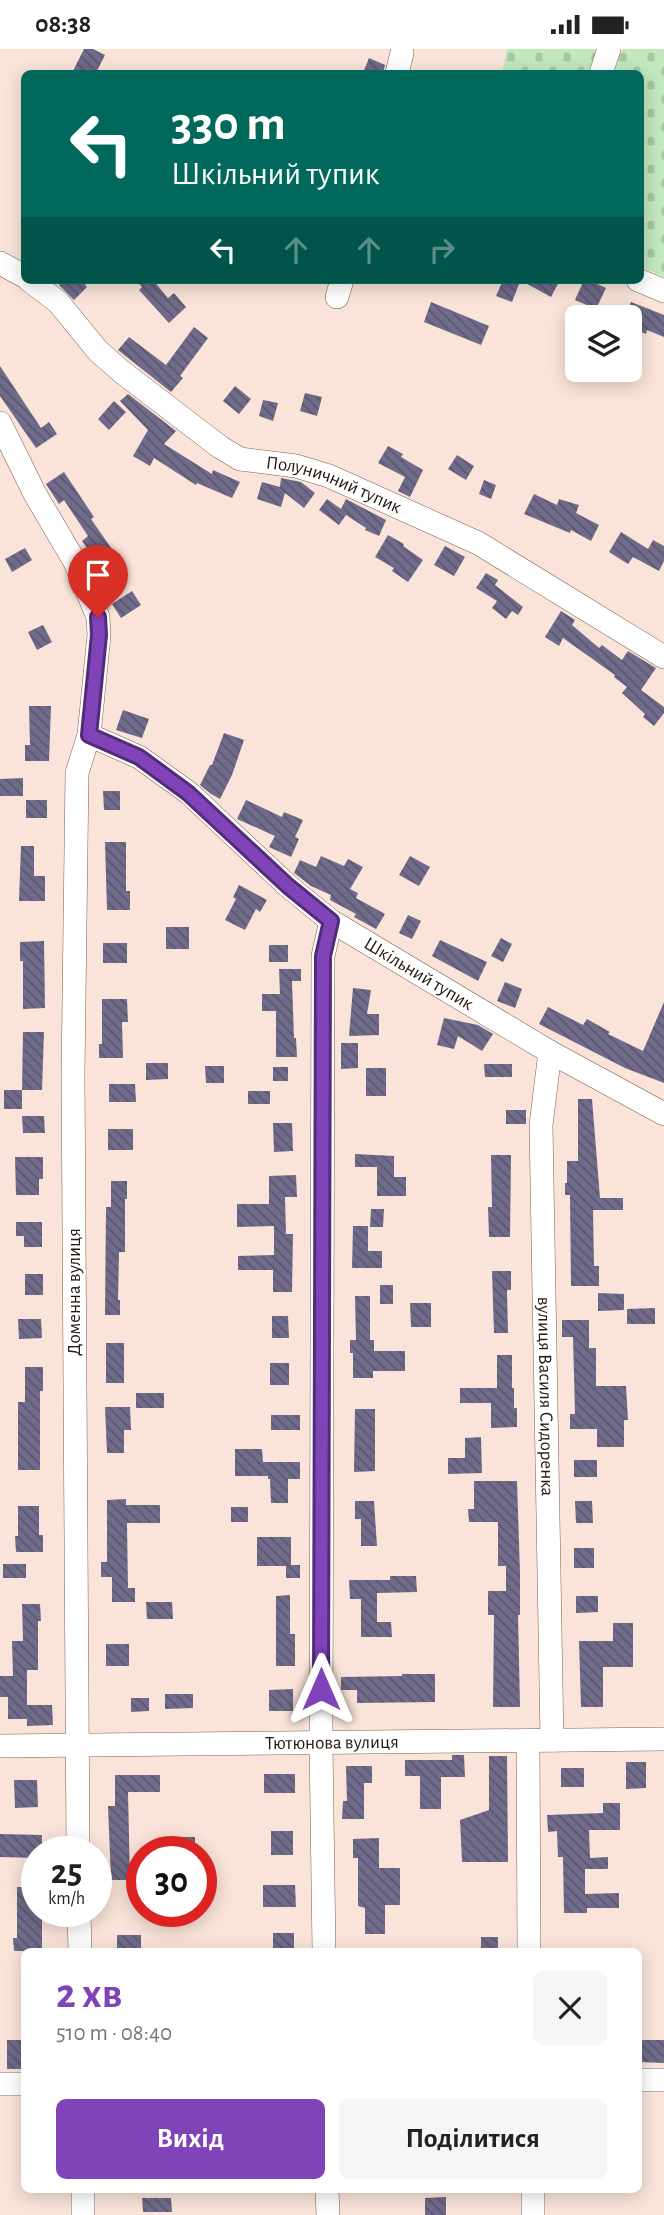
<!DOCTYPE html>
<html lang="uk">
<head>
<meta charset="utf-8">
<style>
	body { margin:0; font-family:"Alegreya Sans",sans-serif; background:#f6f6f6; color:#222; height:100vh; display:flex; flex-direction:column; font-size:26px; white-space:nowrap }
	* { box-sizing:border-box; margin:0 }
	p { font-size:23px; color:#767676 }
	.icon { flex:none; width:38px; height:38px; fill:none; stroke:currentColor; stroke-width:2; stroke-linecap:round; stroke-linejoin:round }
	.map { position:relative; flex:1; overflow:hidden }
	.drawer { position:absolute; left:21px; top:1899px; width:621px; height:245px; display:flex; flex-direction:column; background:#fff; border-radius:10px; box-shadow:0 4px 18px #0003 }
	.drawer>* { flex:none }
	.guide { position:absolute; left:21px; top:21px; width:623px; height:214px; border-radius:10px; box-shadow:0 4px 18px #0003; background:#00695c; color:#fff; overflow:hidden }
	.tools { position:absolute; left:565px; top:256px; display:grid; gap:14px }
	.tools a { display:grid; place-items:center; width:77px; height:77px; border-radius:10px; background:#fff; box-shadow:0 4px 18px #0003; font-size:35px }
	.speed { position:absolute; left:21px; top:1787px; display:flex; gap:14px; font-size:35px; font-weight:700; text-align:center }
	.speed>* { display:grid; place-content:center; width:91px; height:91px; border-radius:50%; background:#fff; box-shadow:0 4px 18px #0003; line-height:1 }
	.speed small { font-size:18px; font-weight:400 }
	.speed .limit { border:10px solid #d22; background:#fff; color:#111 }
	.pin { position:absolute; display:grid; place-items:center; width:60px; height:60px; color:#fff; margin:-72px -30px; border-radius:50% 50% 50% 0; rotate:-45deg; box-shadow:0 0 7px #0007 }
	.pin .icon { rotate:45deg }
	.me { position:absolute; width:77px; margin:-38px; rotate:0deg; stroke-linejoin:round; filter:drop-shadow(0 0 5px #0008) }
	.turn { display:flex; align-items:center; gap:24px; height:147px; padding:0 35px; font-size:32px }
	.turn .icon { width:91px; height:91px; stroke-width:2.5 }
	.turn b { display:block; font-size:49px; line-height:60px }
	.lanes { display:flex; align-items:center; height:66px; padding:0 35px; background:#0003; justify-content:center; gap:35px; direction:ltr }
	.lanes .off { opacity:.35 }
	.round { display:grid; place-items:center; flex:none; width:74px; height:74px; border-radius:10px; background:#f6f6f6 }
	.head { display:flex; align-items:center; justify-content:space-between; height:119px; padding:0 35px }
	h1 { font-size:42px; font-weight:700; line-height:52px; color:#8043b8 }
	.cta { display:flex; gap:14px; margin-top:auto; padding:14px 35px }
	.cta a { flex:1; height:80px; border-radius:10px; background:#8043b8; color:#fff; font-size:28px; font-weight:700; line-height:80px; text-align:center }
	.cta a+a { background:#f6f6f6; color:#222 }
	.status { display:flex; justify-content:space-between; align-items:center; height:49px; padding:0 35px; background:#fff; direction:ltr }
	.status svg { height:19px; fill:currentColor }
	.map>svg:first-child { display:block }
	.cemetery { fill:url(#cemetery-stones) }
	.building { fill:url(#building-back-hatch) }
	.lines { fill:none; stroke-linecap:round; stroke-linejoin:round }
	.minor-casing { stroke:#7e5f4e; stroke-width:24 }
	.minor { stroke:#fff; stroke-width:23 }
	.route-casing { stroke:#532c78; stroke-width:18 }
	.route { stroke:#8043b8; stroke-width:12 }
	.labels { text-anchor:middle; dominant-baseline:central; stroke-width:5; stroke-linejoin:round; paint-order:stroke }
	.street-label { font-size:19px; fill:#241811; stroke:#fff }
</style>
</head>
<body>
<div class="status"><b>08:38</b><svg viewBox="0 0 49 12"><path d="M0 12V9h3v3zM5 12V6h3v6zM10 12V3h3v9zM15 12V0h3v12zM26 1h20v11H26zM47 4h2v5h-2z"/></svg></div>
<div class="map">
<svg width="664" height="2166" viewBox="0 0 664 2166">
	<defs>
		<pattern id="cemetery-stones" width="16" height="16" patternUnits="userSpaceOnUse" patternTransform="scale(1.75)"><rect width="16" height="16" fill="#c2e8be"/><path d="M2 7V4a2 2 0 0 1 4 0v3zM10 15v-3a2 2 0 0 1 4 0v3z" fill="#a7c6a2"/></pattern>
		<pattern id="building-back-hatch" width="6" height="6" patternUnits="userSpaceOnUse" patternTransform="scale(1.75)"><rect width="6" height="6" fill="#706b8a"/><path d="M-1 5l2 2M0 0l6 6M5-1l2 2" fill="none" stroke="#5c576f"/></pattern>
	</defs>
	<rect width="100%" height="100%" fill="#fae4d9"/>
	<path class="cemetery" d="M507,0h93l21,5 2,-5h41v228l-23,-10 -1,-194h-138z"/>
	<path class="building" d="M84,0h9l12,6 -9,18h-24z
		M369,9l16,7 -2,8h-20z
		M64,231h17l6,7 -13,13 -15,-15z
		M136,231h17l15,18 6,-5 12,14 -17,16 -30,-33 3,-3z
		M503,231l16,4 -7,18 -16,-6z
		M520,231h40l-9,17z
		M584,231h5l17,8 -10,21 -21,-9z
		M431,253l58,24 -8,19 -57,-23z
		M631,253l33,13v22l-17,-7 -1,4 -16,-7v-10h-5z
		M194,278l14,11 -28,38 3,2 -12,14 -53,-42 11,-13 37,28z
		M0,317l41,62 8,-6 8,12 -21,14 -36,-52z
		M235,337l16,13 -12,15 -16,-13z
		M305,344l17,4 -5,19 -17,-5z
		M128,345l48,37 -12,13 48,30 1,-4 27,12 -8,16 -35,-15 -1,2 -42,-27 -4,8 -17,-10 15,-26 -28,-29z
		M263,351l15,3 -5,18 -14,-5z
		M114,352l12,11 -17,18 -11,-11z
		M388,397l15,8 -2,3 22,13 -13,27 -12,-6 7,-14 -27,-14z
		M457,406l17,11 -8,14 -18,-11z
		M64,423l30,45 -3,2 34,49 -12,7 -14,-24 -6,5 -11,-15 6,-5 -24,-36 -5,4 -13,-20z
		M281,429l20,4 14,11 -11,15 -19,-15 -4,14 -24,-8 5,-17 18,5z
		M484,431l12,5 -5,14 -12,-5z
		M534,445l23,11 2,-6 20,6 -3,8 23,12 -8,16 -20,-11 -1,3 -46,-19z
		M327,450l14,10 5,-10 40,21 -7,16 -14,-6 1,-2 -20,-13 -7,10 -20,-15z
		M621,483l27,17 5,-9 11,6v15l-5,10 -26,-14 -5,7 -19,-12z
		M388,486l16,9 -1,2 20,14 -15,22 -16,-11 2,-3 -19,-11z
		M445,497l20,11 -11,19 -20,-11z
		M25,499l7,12 -20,12 -7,-13z
		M486,524l12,7 -3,5 28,22 -5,8 -6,-4 -6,8 -14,-11 5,-7 -21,-13z
		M132,542l9,14 -20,13 -9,-14z
		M561,562l14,9 -3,5 27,23 3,-3 20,15 6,-9 28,17 -15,22 23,17v6l-10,13 -11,-9 2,-3 -23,-21 5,-6 -13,-10 1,-2 -52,-37 -4,8 -14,-9z
		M43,576l9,17 -15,8 -9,-18z
		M29,657h22l-2,55h-24v-16h5z
		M123,661l26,9 -7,19 -26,-8z
		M224,684l20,7 -12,35 -12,24 -9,-5 -11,-9 10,-20h2z
		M23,729v18h-23v-17z
		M103,742h17v19h-16z
		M26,751h21v18h-21z
		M246,751l36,17 2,-5 19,8 -8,17 4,2 -8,18 -22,-10 6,-11 -38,-17z
		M105,793h21v49h4v19h-23z
		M21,797h13v30h11v25h-26z
		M321,807l23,10 4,-7 15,8 -13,22 8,4 -2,5 29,16 -9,15 -22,-12 2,-3 -26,-14 1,-5 -20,-9 -17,-13 6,-13 16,7z
		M410,807l20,11 -11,19 -20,-11z
		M239,836l28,15 -7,12 -4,-3 -11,21 -20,-10 11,-21 -3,-2z
		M408,866l13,6 -9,18 -13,-6z
		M166,878h23v22h-23z
		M501,889l11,6 -9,18 -12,-6z
		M440,891l47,22 -9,19 -46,-25z
		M44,892l1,67 -22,1v-48h-3v-19z
		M103,894h24v20h-24z
		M269,896h19v17h-19z
		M279,920h22v12h-9l2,57h2l1,19h-21v-46h-14v-17h18z
		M505,933l17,7 -7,19 -18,-7z
		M353,939l18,2 -4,24h12v21l-30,1z
		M102,950h25l1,23h-6l1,36h-24v-14h3z
		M664,953v81l-39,-15 -86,-44 9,-17 35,18 4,-6 23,13 -2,2 35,17z
		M444,969l34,7 15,9 -11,17 -24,-15 -4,13 -17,-4z
		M23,983h21l-2,58h-20z
		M341,994h17v25l-17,1z
		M146,1014h22v16l-22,1z
		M484,1015h28v13h-27z
		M205,1017h19v17h-18z
		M273,1018h15v14h-15z
		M366,1019h20v28h-20z
		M109,1035h26l1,18h-27z
		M4,1041h18v19h-18z
		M248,1042h22v13h-22z
		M578,1050h14l8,99h23v12h-30l1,56h5v20h-28l-1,-91h-5v-12h2v-22h11z
		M506,1061h20v14h-20z
		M22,1067h22l1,17h-22z
		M273,1074h19l1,28 -19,1z
		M108,1080h25v21h-25z
		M355,1105l39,2v21h12v19h-29v-29h-22z
		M491,1106h20l-1,82h-21l-1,-30h4z
		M15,1108h28v22h-4v16h-23z
		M296,1126l1,22h-12l1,37h7l-1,58h-19v-22h-35v-14l36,-1v-29l-37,1v-23h32v-28z
		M111,1132h16v18h-2v53h-6l-1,48h2v15h-15l1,-108h5z
		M371,1160h13l-1,18h-13z
		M16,1173h26v25h-18v-11h-8z
		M353,1177h15v25h14v17h-30z
		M492,1222h19v19h-4l1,43h-14z
		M25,1225h18v21h-18z
		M380,1236h13v19h-13z
		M598,1244l26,1v16l-26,1z
		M355,1247h15v44h4v11h31v20h-32v7h-20v-25h-3v-13h6z
		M410,1254h21v24h-20z
		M655,1259v16h-28v-15z
		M272,1267h16l1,22h-17z
		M18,1270h23l1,19 -23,1z
		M562,1271h27v28h7v38h30l2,34h-4v27h-27v-18h-27v-15h5l-2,-77h-11z
		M106,1294h18v40h-18z
		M497,1306h15v33h2v20h3v19l-26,1v-25h-31v-15h37z
		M270,1314h19v22h-19z
		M25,1318h18v24h-3v79h-22v-68h7z
		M136,1344h28v15h-28z
		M105,1358h25l1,23h-7v23h-17z
		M355,1360h20v62l-21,1z
		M271,1366h29v15h-29z
		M481,1388l1,36 -34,1v-16h17v-20z
		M235,1400h27l1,13h37v17h-12v24h-17l-1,-24h-2v-3h-33z
		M574,1411h23v17h-23z
		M474,1432h43l3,92v42h-2l2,92h-27l1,-92h-6v-24h18v-25h-8v-44h-29l-1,-13h6z
		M126,1450v6h34v18h-33l1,65h7v14h-23v-25h-11v-15h6v-62z
		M355,1452h19l3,45h-16v-27h-6z
		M575,1452h17l1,22h-17z
		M18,1457h21v29h4v17h-27l-1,-16h3z
		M231,1458h17v15h-17z
		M257,1488h34v28h9v13h-14v-12h-29z
		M574,1499h20v20h-20z
		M3,1515h23v14h-23z
		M390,1527h26l1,16 -40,1v29h14l1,15h-31v-38h-11l-1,-19h41z
		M290,1546v39h5v32h-19v-70z
		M576,1547h22v16l-22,1z
		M146,1553h26l1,17h-26z
		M22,1555h18l1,17h-3v49h-11v35h25l1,20 -26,1v-7h-19v-22h-8v-21h13l-1,-35h11z
		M613,1574h20v44h-30v40h-22l-2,-66h34z
		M106,1595h23v22h-23z
		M402,1625h33v28l-78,1v-13h-16v-13l61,-1z
		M293,1640v22h-24v-21z
		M165,1645h28v14l-28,1z
		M131,1649h18v13l-18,1z
		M452,1706h12l1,22h-24v32h-21v-33h-15v-16h47z
		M489,1707h18l1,106h-46l-2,-42 29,-10z
		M626,1713h20v26l-20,1z
		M346,1717h26v17h-8v36h-22l1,-18h4z
		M561,1719h23v19h-23z
		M264,1725h31v19h-31z
		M115,1726h45v17h-32l2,88h-19l-3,-74h7z
		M14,1731h23l1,27 -23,1z
		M603,1754h17v27h-31l1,28 18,-1v12h-23v25l34,-1v15h-32v5h-23l-1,-56h-5l-1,-26 -9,1 -1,-17 56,-2z
		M271,1782h22v24h-22z
		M0,1785l42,1v16h-5v7l-37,-1z
		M166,1788h29v14h-29z
		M379,1789v30h21v37h-15v29h-20v-26l-7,-2v-48h-5v-19z
		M263,1836h32l1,22h-33z
		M17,1838h20v24h5v40h-28l-1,-13h4z
		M273,1884h21v18h-21z
		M117,1886h24v16h-24z
		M481,1888h17v14h-17z
		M7,1991h17v29h-17z
		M639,1991h25v23l-25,-1z
		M446,2148v18h-21v-17z
		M142,2149h29l1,14h-29z"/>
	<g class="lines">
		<defs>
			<g id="minor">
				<path d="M397,24l5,-20"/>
				<path d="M601,24l8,-24"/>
				<path d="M0,214l24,13"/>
				<path id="s1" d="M29,231l29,22 40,49 24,21 98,75 20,12 56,7 33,10 149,67 186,114"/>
				<path d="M638,231l26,11"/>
				<path d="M337,248l5,-17"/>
				<path id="s2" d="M0,374l35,71 40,68 23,55 1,18 -10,100 50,22 50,36 99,93 43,35 219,131 114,62"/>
				<path id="s3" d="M550,1003l-9,73 11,615"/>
				<path d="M528,1692l1,210"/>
				<path id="s4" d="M0,1697l664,-7"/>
				<path d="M78,1802l-5,-776 4,-302 12,-38"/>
				<path d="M79,1862l1,40"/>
				<path d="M324,1902l-3,-208 2,-787 8,-35"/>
				<path d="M639,2031h25"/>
				<path d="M0,2035h24"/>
				<path d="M83,2140v26"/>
				<path d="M327,2140l1,26"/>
				<path d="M533,2140v26"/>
			</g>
		</defs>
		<use href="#minor" class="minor-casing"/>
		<use href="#minor" class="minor"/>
	</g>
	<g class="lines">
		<defs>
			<path id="route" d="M98,568l1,18 -10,100 50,22 49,36 100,93 43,35 -8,35 -2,733"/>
		</defs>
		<use href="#route" class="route-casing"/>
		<use href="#route" class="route"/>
	</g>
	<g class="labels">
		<g class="street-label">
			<text stroke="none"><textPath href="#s1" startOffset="376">Полуничний тупик</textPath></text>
			<text stroke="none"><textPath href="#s2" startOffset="746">Шкільний тупик</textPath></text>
			<text transform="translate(74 1243) rotate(-90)">Доменна вулиця</text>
			<text stroke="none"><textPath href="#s3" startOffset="345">вулиця Василя Сидоренка</textPath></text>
			<text stroke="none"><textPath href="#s4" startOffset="332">Тютюнова вулиця</textPath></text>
		</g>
	</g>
</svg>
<div class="tools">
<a><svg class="icon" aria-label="layers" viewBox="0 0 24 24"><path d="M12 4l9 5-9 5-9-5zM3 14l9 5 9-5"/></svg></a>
</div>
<div class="speed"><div>25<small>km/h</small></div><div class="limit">30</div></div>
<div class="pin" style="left:98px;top:568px;background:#d93025"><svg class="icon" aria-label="arrive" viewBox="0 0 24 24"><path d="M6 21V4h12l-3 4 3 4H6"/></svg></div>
<svg class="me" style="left:321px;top:1640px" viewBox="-20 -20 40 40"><path d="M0-17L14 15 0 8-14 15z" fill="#8043b8" stroke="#fff" stroke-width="4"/></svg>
<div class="guide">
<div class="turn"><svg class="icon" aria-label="left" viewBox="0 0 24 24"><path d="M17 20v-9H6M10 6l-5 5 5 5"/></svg><div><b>330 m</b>Шкільний тупик</div></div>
<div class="lanes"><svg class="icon" aria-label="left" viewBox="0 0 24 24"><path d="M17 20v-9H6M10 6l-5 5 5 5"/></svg><svg class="icon off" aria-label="ahead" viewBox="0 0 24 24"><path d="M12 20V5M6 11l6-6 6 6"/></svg><svg class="icon off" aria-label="ahead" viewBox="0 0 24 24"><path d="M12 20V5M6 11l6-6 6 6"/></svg><svg class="icon off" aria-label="right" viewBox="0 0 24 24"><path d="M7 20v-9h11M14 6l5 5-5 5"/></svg></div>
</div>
<section class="drawer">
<div class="head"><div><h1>2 хв</h1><p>510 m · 08:40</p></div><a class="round"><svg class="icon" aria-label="close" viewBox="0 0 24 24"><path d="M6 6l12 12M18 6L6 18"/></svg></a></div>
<div class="cta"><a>Вихід</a><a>Поділитися</a></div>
</section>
</div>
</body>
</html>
